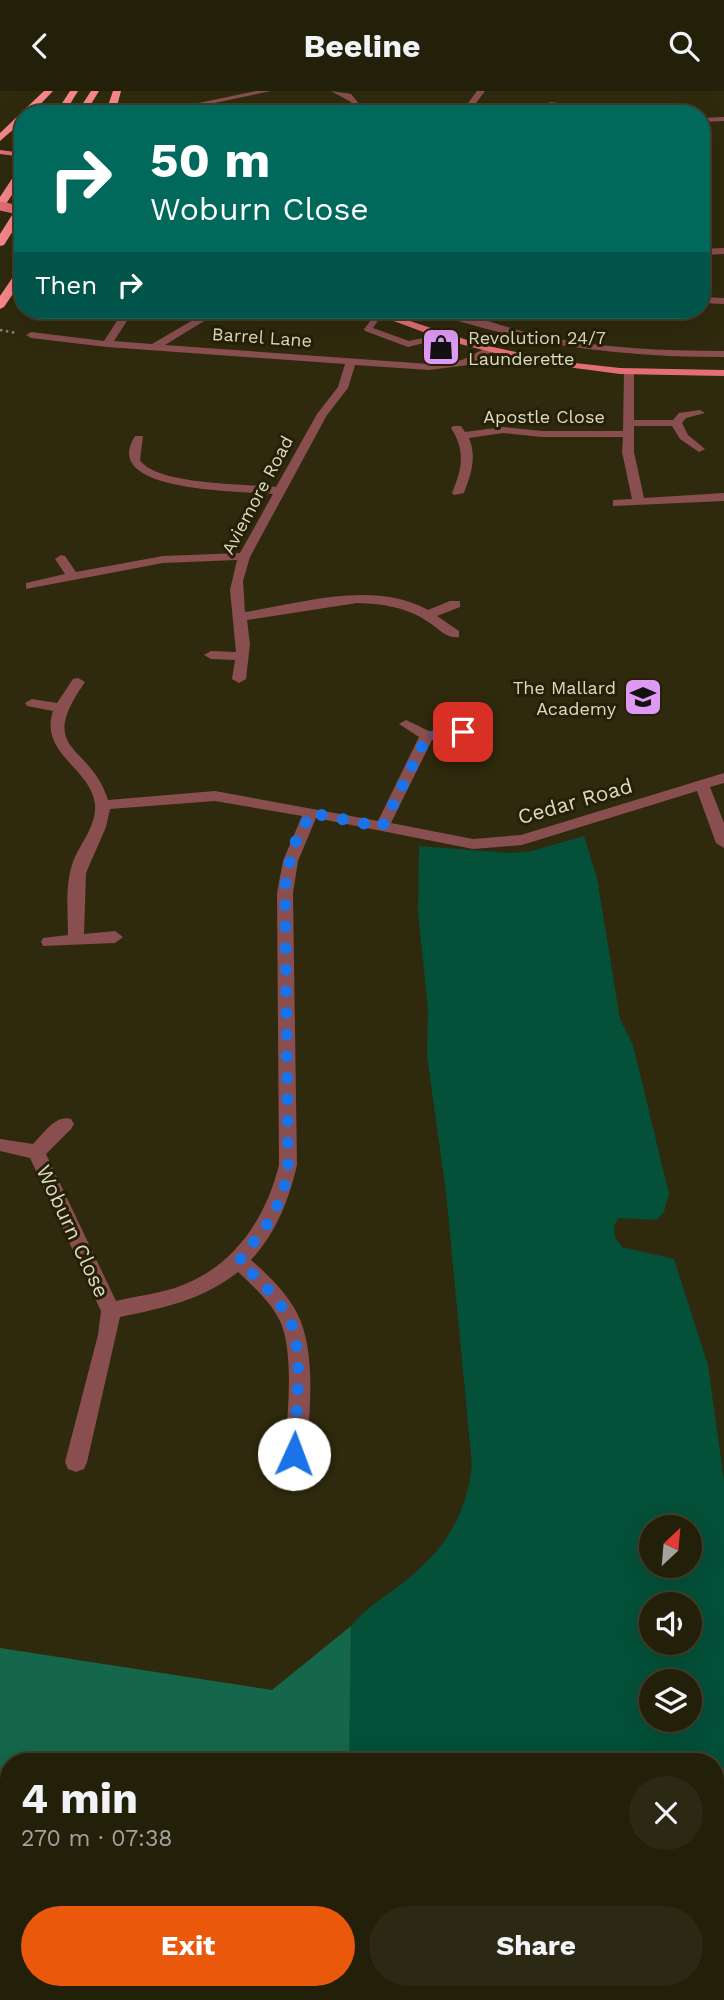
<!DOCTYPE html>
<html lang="en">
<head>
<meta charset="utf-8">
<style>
	body { margin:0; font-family:"Work Sans",sans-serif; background:#2b2813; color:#f1f3f6; height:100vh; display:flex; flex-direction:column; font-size:26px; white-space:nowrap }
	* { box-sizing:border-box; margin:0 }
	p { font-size:23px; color:#a3a39c }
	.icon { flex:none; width:38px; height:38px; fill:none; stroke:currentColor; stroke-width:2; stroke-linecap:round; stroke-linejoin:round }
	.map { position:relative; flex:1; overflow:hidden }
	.side { position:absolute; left:0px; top:1662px; width:724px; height:247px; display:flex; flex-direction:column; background:#23200a; border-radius:28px 28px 0 0; box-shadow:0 7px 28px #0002,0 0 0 2px #403e2b }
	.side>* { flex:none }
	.banner { position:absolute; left:14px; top:14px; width:696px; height:214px; border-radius:28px; box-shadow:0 7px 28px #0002,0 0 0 2px #403e2b; background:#00695c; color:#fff; overflow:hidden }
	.needle { width:46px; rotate:26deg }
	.tools { position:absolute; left:639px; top:1424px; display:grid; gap:14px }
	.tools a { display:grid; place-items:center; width:63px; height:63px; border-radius:50%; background:#23200a; box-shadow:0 7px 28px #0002,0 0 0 2px #403e2b; font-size:35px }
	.pin { position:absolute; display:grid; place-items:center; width:60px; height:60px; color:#fff; margin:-30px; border-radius:14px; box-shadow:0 4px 10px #0006 }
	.me { position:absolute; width:77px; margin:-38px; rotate:2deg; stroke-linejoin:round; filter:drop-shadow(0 0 5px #0008) }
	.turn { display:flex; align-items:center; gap:24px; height:147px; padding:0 21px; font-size:32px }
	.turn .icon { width:91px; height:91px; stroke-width:2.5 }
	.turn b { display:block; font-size:49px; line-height:60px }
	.then { display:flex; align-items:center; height:66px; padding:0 21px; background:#0003; gap:14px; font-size:26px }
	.round { display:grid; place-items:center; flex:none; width:74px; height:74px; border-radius:37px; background:#2b2813 }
	.overview { display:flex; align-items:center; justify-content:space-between; height:119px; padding:0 21px }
	h1 { font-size:42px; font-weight:700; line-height:52px }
	.button { display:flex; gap:14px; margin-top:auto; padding:14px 21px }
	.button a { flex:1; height:80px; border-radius:42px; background:#ea580c; color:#fff; font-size:28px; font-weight:700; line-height:80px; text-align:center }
	.button a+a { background:#2b2813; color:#f1f3f6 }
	header { display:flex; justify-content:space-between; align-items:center; height:91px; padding:0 21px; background:#23200a; font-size:32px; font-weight:700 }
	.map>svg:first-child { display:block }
	.green { fill:#045038; fill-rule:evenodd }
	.forest { fill:#15674b }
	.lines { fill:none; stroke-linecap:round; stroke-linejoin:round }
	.path { stroke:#86826b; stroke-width:2.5; stroke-dasharray:2.5 3.5; stroke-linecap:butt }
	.service { fill:#884e50; fill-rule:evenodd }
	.minor { fill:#884e50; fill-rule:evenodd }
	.primary { fill:#e36e74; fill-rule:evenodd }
	.motorway { fill:#f8878b; fill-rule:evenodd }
	.primary-bridge { stroke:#e36e74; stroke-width:9 }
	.route { stroke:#1a73e8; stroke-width:12; stroke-dasharray:0 21.6 }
	.labels { text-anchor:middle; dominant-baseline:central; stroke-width:6; stroke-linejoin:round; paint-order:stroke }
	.far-street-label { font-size:18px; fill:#dbd9c8; stroke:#262004 }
	.far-poi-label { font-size:18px; fill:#dbd9c8; stroke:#262004; text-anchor:start }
	.street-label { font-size:21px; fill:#dbd9c8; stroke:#262004 }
</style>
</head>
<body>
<header><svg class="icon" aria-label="back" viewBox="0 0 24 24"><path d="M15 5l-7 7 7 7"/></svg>Beeline<svg class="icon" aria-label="search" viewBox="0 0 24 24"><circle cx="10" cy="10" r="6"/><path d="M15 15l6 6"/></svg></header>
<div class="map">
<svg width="724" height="1909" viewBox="0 0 724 1909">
	<rect width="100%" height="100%" fill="#2f2a0d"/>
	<path class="green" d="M584,745l13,42 23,141 13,26 36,149 -5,18 -7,8 -38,-2 -5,7 1,12 7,10 52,12 34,106 16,116v519h-384v-9h376v-229h-368l3,-136c17,-21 39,-32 59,-49 37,-30 57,-66 62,-112l-26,-273 -19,-136 1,-47 -10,-97 1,-66 91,7 22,-2zM651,1437h39v38h-39zM651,1514h39v38h-39zM651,1591h39v38h-39z"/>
	<path class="forest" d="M351,1535l-2,136h-340v229h335l-1,9h-343v-352l272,42z"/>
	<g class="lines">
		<path class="path" d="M0,239l16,3"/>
		<path class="service" d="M379,219l4,3 -10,15 36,13 33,-7 5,3 -39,10 -43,-16 -1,-2z"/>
		<path class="minor" d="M256,0h15l-108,23h-17z
			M331,0l20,3 9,11 -8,9h-8l8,-9 -1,-3z
			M477,0h8l-17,23h-8z
			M550,11l84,10 4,2h-26l-65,-8z
			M724,26v4l-22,1v-4z
			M724,157v6l-22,1v-6z
			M702,206l22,1v6l-22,-1z
			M124,219h10l-20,31 38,3 58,-34h12l-57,35 264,19 33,-4 22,-11h8v4l-24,12 -39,5 -74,-5 -7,23 -21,27 -77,142 -7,24 2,31c58,-9 128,-32 183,-2l22,-9h10v6l-23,9 22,15v6c-12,2 -20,-8 -29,-14 -23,-16 -46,-19 -73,-20l-110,17 3,24 -4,35 -7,4 -7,-4 3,-19 -24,-1 -7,-4 7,-4 25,1 -6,-62 7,-30 -74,3 -137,26v-6l39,-9 -10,-15 6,-4 4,1 11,16 87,-16 77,-3 33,-59c-30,-3 -175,-1 -138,-58h8l-3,24c16,25 107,24 136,27l41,-73 21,-27 7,-23 -238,-17 -76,-9 -5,-3 5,-3 73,9z
			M432,219c27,-1 79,20 110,26 60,12 121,15 182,15v6c-82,0 -162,-7 -241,-29 -16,-5 -38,-9 -51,-18z
			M629,278l5,3v48h39l6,-7 21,-3 5,3 -19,5 -4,5 6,12 17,14 -6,3 -19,-13 -8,-13h-38v26l10,46 80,-5v8l-111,5v-6l19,-1 -10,-47 1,-15h-81l-39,-4 -34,5c8,20 2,36 -5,55l-10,2 -2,-2c10,-24 14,-42 -1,-65l2,-2h8l4,6 38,-5 39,4h81l1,-59z
			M78,587l7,4c-50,72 5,60 23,118l107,-9 163,30 41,-84 -20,-13 7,-4 23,11 34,-3 7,4 -7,4 -31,4 -41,83 82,16 48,-4 203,-62v10l-14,4 14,36v25l-8,-5 -19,-52 -175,54 -49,4 -157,-31 -18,43 -5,32 4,272c-8,35 -21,68 -46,95 17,15 35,32 46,53 23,45 10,119 7,168l-3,7 -8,4 -8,-4 -3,-7c3,-42 15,-123 -2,-160 -9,-19 -27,-35 -42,-49 -35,28 -75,36 -118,45l-33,145 -3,7 -8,3 -8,-3 -3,-7 33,-127 3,-24 -71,-153 -30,-7v-12l33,5c10,-10 23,-30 38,-25l3,5 -3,5 -25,25 70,147c20,-5 40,-7 59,-13 57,-19 90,-67 104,-123l-2,-272 6,-32 19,-45 -87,-15 -105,8 -4,18 -20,46 -2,61 31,-3 8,6 -8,6 -72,3 -2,-4 2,-4 25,-3c0,-23 -3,-48 4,-70 6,-20 25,-38 23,-61 -5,-37 -56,-50 -42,-93l-26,-5 -2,-3 7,-4 25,4 16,-24z"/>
		<path class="primary" d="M0,59l23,3v4l-23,-3z
			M364,219h13l102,34 78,17 63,7 104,2v6l-104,-2 -91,-12 -84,-22z"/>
		<path class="motorway" d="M44,0h9l-22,23h-8v7l-23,20v-8z
			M70,0h8l-14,23h-9z
			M91,0h8l-14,23h-9z
			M113,0h8l-6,23h-10z
			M23,76v11l-19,29 -4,1v-11l19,-29z
			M23,112v12l-19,30 -4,1v-12l19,-30z
			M23,176v12l-19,28 -4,2v-13l19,-28z"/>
		<path class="primary-bridge" d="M0,115l23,5"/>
	</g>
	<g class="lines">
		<path class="route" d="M294,1363c1,-34 11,-107 -5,-135 -12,-23 -31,-40 -50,-58l29,-38 15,-29 5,-29 -3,-272 1,-17 9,-33 16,-30 71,14 45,-91 36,-4"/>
	</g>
	<defs>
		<symbol id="shop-square" viewBox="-11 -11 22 22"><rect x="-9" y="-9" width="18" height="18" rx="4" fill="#dd99f3" stroke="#262004"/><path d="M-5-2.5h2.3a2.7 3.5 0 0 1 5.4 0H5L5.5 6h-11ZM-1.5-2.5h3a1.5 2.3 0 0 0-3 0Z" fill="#111"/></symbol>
		<symbol id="school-square" viewBox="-11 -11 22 22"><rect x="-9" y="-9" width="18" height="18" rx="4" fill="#dd99f3" stroke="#262004"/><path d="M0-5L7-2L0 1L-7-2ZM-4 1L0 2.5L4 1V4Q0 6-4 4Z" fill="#111"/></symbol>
	</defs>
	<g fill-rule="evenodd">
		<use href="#shop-square" x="419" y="234" width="44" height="44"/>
		<use href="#school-square" x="621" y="584" width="44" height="44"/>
	</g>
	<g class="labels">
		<g class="far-street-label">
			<text transform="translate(262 246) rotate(4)">Barrel Lane</text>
			<text x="544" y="325">Apostle Close</text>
			<text transform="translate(257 404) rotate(-62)">Aviemore Road</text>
		</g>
		<g class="far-poi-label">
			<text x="468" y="246">Revolution 24/7<tspan x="468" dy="21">Launderette</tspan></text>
			<text x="616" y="596" text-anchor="end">The Mallard<tspan x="616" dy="21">Academy</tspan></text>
		</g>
		<g class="street-label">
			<text transform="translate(575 710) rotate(-16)">Cedar Road</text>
			<text transform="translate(73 1140) rotate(65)">Woburn Close</text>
		</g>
	</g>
</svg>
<div class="tools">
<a><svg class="needle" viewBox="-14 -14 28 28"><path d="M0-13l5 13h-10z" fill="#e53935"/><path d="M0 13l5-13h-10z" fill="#a3a39c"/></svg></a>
<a><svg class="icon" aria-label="sound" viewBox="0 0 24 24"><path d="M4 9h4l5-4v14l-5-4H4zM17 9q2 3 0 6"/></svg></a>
<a><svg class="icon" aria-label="layers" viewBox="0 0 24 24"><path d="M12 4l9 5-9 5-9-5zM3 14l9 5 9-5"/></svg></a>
</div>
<div class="pin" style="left:463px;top:641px;background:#d93025"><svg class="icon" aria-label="arrive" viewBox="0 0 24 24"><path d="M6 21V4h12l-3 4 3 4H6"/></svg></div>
<svg class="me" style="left:294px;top:1363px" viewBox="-20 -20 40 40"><circle r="19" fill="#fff"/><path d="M0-13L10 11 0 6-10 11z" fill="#1a73e8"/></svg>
<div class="banner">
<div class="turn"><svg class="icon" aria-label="right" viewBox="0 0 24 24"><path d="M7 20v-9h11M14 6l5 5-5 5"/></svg><div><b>50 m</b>Woburn Close</div></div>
<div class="then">Then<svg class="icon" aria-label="right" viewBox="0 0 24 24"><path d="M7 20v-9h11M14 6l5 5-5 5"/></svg></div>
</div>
<section class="side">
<div class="overview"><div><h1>4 min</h1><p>270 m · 07:38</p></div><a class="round"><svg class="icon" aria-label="close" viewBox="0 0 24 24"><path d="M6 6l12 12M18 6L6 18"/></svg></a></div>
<div class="button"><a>Exit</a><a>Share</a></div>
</section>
</div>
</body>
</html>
